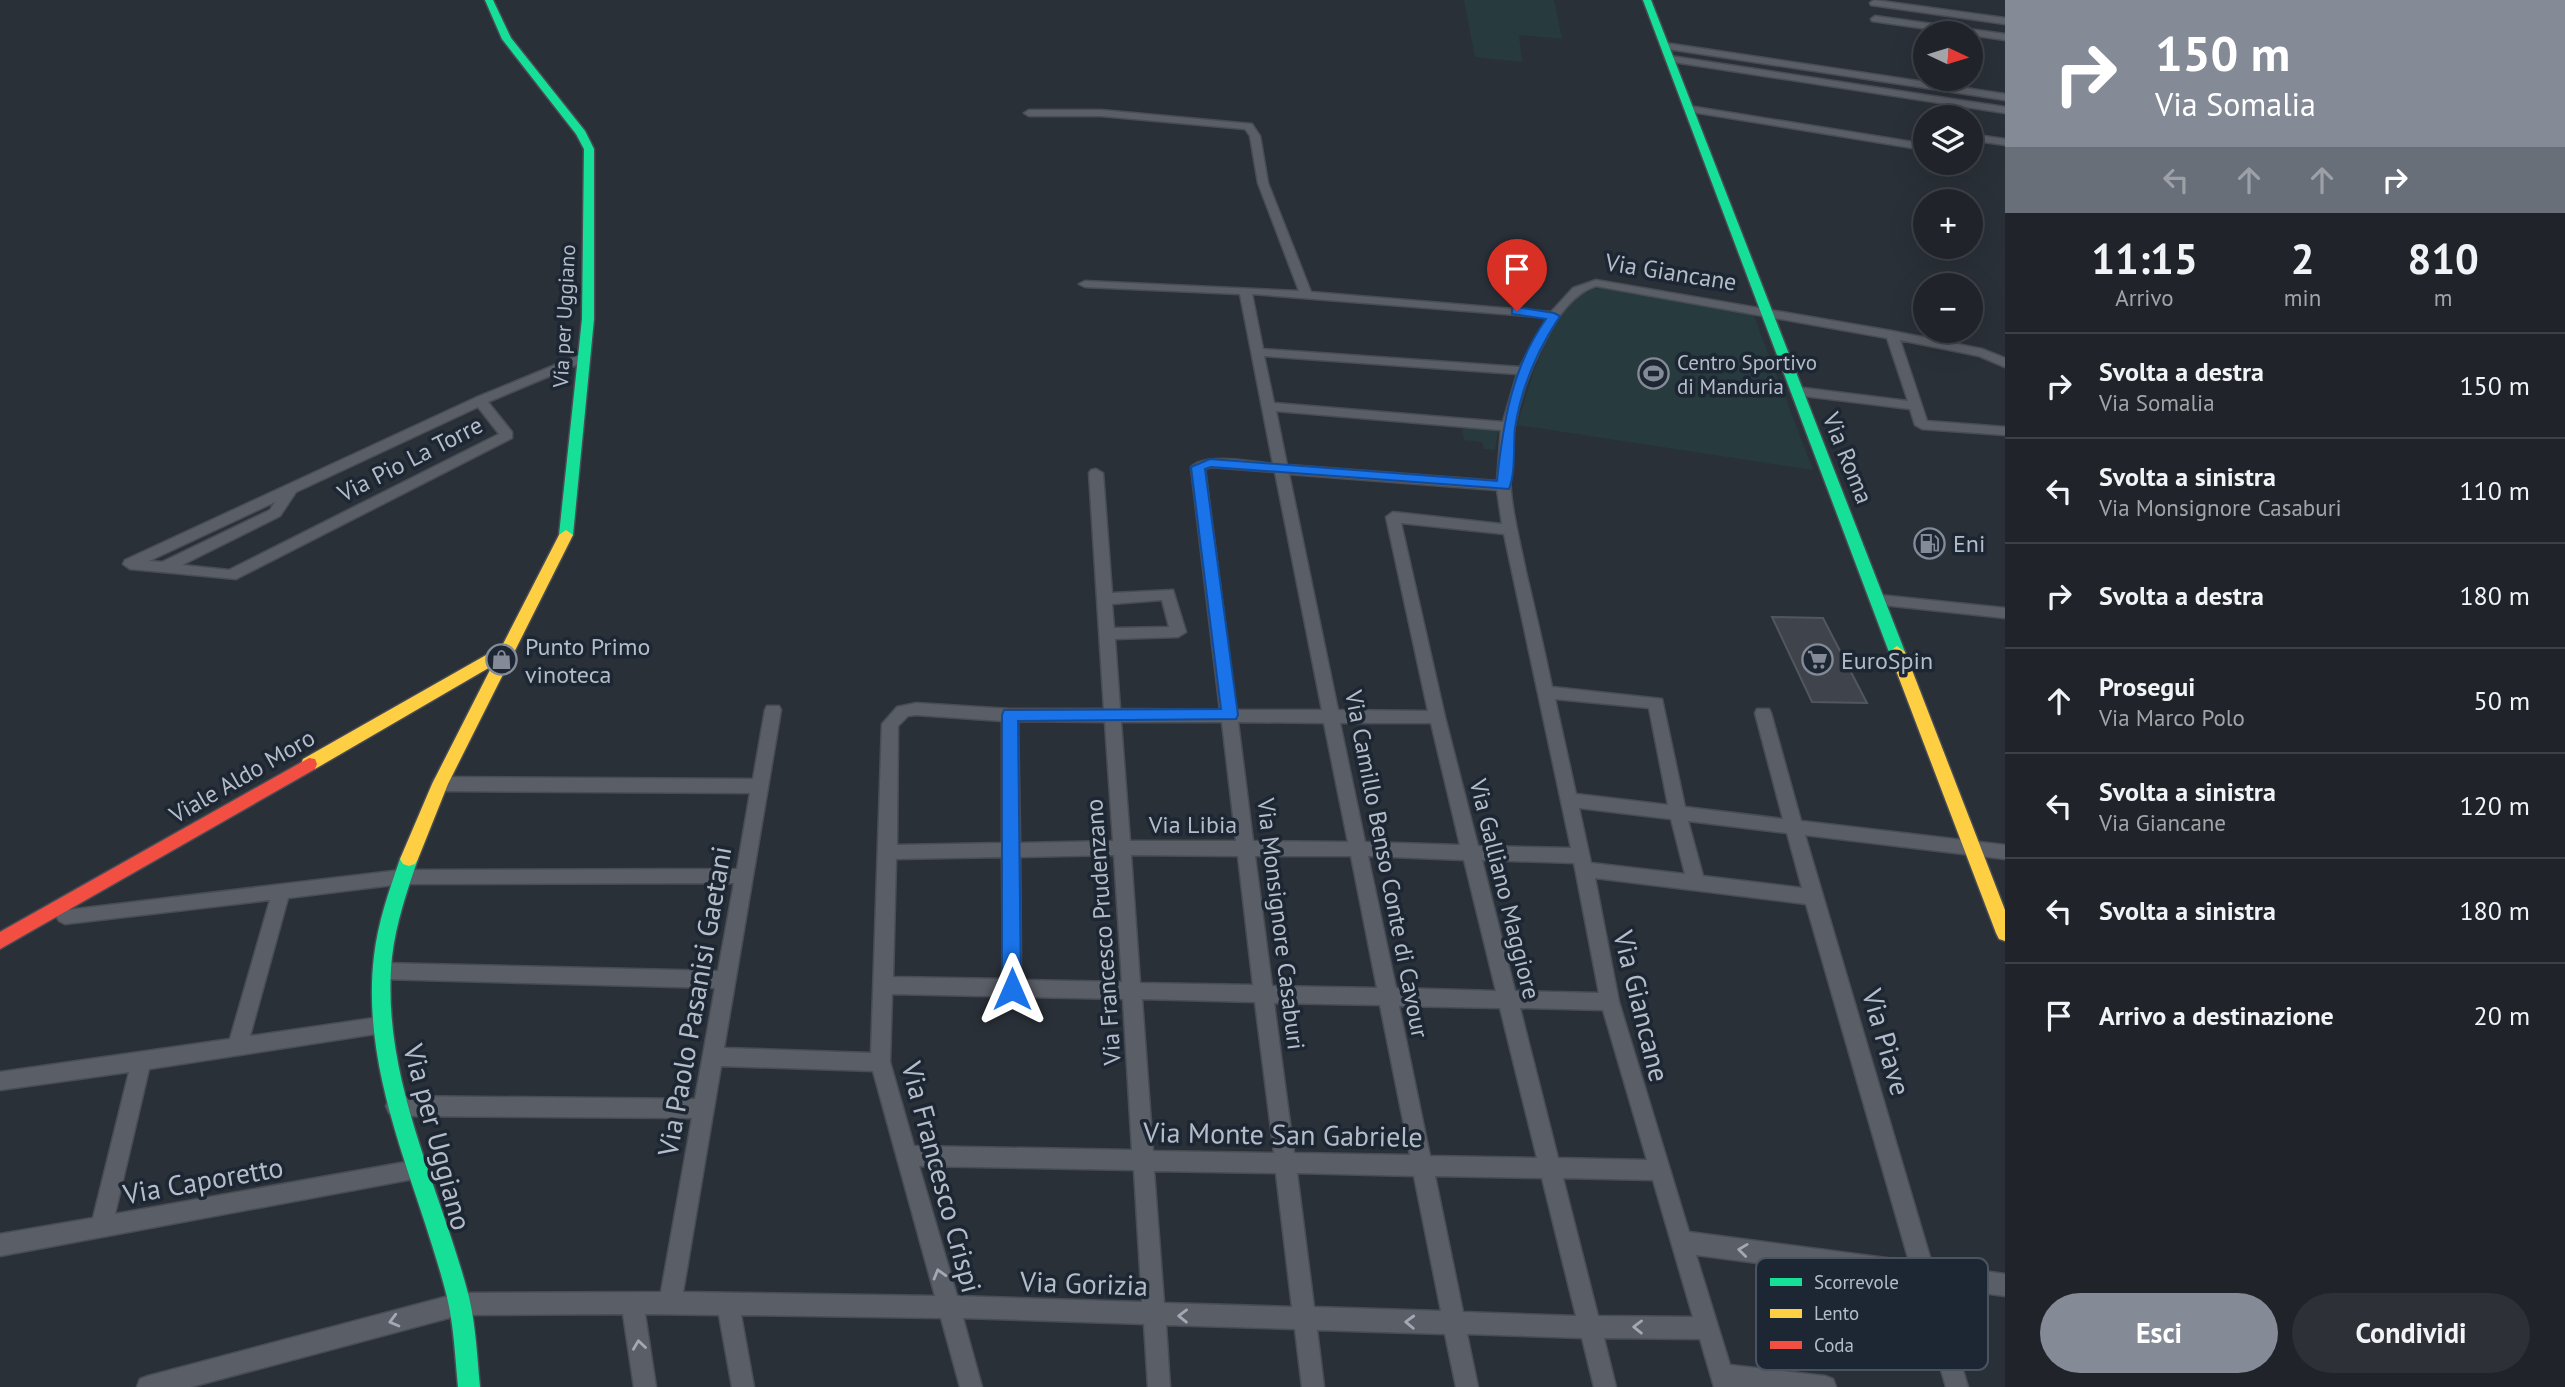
<!DOCTYPE html>
<html lang="it">
<head>
<meta charset="utf-8">
<style>
	body { margin:0; font-family:"PT Sans",sans-serif; background:#2d3036; color:#f1f3f6; height:100vh; display:flex; flex-direction:column; font-size:26px; white-space:nowrap }
	* { box-sizing:border-box; margin:0 }
	p { font-size:23px; color:#a2a4a8 }
	.icon { flex:none; width:38px; height:38px; fill:none; stroke:currentColor; stroke-width:2; stroke-linecap:round; stroke-linejoin:round }
	.map { position:relative; flex:1; overflow:hidden }
	.panel { display:flex; flex-direction:column; background:#20242a; width:560px }
	.panel>* { flex:none }
	.hud { background:#848b96; color:#fff; overflow:hidden }
	.needle { width:46px; rotate:94deg }
	.tools { position:absolute; left:1913px; top:21px; display:grid; gap:14px }
	.tools a { display:grid; place-items:center; width:70px; height:70px; border-radius:50%; background:#20242a; box-shadow:0 7px 28px #0002,0 0 0 2px #3d4147; font-size:35px }
	.pin { position:absolute; display:grid; place-items:center; width:60px; height:60px; color:#fff; margin:-72px -30px; border-radius:50% 50% 50% 0; rotate:-45deg; box-shadow:0 0 7px #0007 }
	.pin .icon { rotate:45deg }
	.me { position:absolute; width:77px; margin:-38px; rotate:0deg; stroke-linejoin:round; filter:drop-shadow(0 0 5px #0008) }
	.turn { display:flex; align-items:center; gap:24px; height:147px; padding:0 35px; font-size:32px }
	.turn .icon { width:91px; height:91px; stroke-width:2.5 }
	.turn b { display:block; font-size:49px; line-height:60px }
	.lanes { display:flex; align-items:center; height:66px; padding:0 35px; background:#0003; justify-content:center; gap:35px; direction:ltr }
	.lanes .off { opacity:.35 }
	.eta { display:flex; justify-content:space-evenly; align-items:center; height:119px; text-align:center }
	.eta b { font-size:42px; font-weight:600; line-height:49px }
	.action { display:flex; gap:14px; margin-top:auto; padding:14px 35px }
	.action a { flex:1; height:80px; border-radius:42px; background:#848b96; color:#fff; font-size:28px; font-weight:600; line-height:80px; text-align:center }
	.action a+a { background:#2d3036; color:#f1f3f6 }
	ul { padding:0; list-style:none }
	li { display:flex; align-items:center; gap:21px; height:105px; padding:0 35px; border-top:2px solid #3d4147 }
	li div { flex:1 }
	li b { display:block; font-size:26px }
	li em { font-style:normal }
	main { display:flex; flex:1; min-height:0 }
	.map>svg:first-child { display:block }
	.green { fill:#273a3e }
	.building { fill:#3f444c; stroke:#52575f; stroke-width:2 }
	.lines { fill:none; stroke-linecap:round; stroke-linejoin:round }
	.street-casing { stroke:#484c55; stroke-width:3 }
	.fast-casing { stroke:#484c55; stroke-width:3 }
	.slow-casing { stroke:#484c55; stroke-width:3 }
	.jam-casing { stroke:#484c55; stroke-width:3 }
	.street { fill:#5a5e66; fill-rule:evenodd }
	.fast { fill:#16e098; fill-rule:evenodd }
	.slow { fill:#ffcf43; fill-rule:evenodd }
	.jam { fill:#f24e42; fill-rule:evenodd }
	.oneway { stroke:#a2a9b5 }
	.route { fill:#1a73e8; stroke:#114b97; stroke-width:2 }
	.labels { text-anchor:middle; dominant-baseline:central; stroke-width:7; stroke-linejoin:round; paint-order:stroke }
	.far-street-label { font-size:21px; fill:#b4bcc9; stroke:#1d2633 }
	.far-poi-label { font-size:21px; fill:#b4bcc9; stroke:#1d2633; text-anchor:start }
	.street-label { font-size:24px; fill:#b4bcc9; stroke:#1d2633 }
	.poi-label { font-size:24px; fill:#b4bcc9; stroke:#1d2633; text-anchor:start }
	.near-street-label { font-size:28px; fill:#b4bcc9; stroke:#1d2633 }
	.key { fill:#1d2633; stroke:#4a5360; stroke-width:2 }
	.key-label { font-size:19px; fill:#b4bcc9 }
</style>
</head>
<body>
<main>
<div class="map">
<svg width="2005" height="1387" viewBox="0 0 2005 1387">
	<rect width="100%" height="100%" fill="#2a3038"/>
	<path class="green" d="M1464,0h90l8,39 -43,-4 3,27 -47,-5z
		M1598,288h18l136,23 61,159 -296,-45c13,-41 34,-126 81,-137z
		M1462,428l36,2 -3,20 -11,-1 -2,-7 -18,-2z"/>
	<path class="building" d="M1772,617l51,1 44,85 -55,-1z"/>
	<g class="lines">
		<defs>
			<path id="street" d="M1874,0l131,18v6l-134,-19 -1,-2z
				M1875,16l130,18v6l-133,-19 -1,-2z
				M1665,43l340,51v6l-343,-52v-4z
				M1670,56l335,51v6l-338,-52 -2,-2z
				M1689,106l236,38v6l-239,-39v-4z
				M1101,110l151,14 8,12 8,47 43,109 240,20 22,-24 23,-8 296,51 90,18 23,9v9l-26,-11 -79,-16 27,81 78,6v8l-83,-6 -7,-4 -5,-16 -114,-14 -6,-4 6,-4 112,14 -21,-63 -291,-52c-24,8 -39,32 -50,53 -21,39 -34,83 -36,127 -1,36 9,71 16,106 9,38 18,76 26,115l110,12 23,108 98,12 -28,-106 2,-4h12l2,4 30,108 204,24v14l-200,-24 127,429 73,10v22l-67,-9 30,100h-22l-30,-103 -220,-29 34,110 95,11 8,3 3,8h-122l-14,-48 -96,-1 12,49h-22l-12,-49 -115,-4 11,53h-22l-11,-53 -128,-4 7,57h-22l-7,-58 -129,-4 4,62h-22l-4,-63 -181,-6 19,69h-22l-19,-69 -200,-3 13,72h-22l-13,-72 -74,-1 11,73h-22l-11,-73 -163,1 -269,72h-54l3,-8 8,-3 312,-83 201,-1 31,-174 -296,-2 -7,-3 -3,-7 3,-7 7,-3 299,3 20,-111 -333,-9 -7,-2 -2,-6 2,-6 7,-2 336,8 16,-88 -333,1 -113,14 -38,138 131,-19 7,3 3,6 -3,6 -239,37 -34,145 302,-54 7,3 3,7 -3,7 -424,79v-22l93,-16 36,-146 -129,18v-18l230,-33 40,-139 -205,24 -6,-3 -3,-5 3,-5 342,-41 336,-1 13,-76 -310,-2 -6,-2 -2,-5 2,-5 6,-2 313,2 12,-69 2,-4h12l2,4 -57,338 147,5 11,-329 15,-17 19,-4 94,6h94l-15,-236 2,-3 5,-1 7,4 9,120 61,-3 13,42 -8,5 -63,2 5,70 100,1 -29,-243c16,-15 61,-5 82,-3l-33,-170 -155,-7 -6,-3 6,-3 214,10 -41,-108 -8,-47 -5,-7 -144,-13h-72l-5,-3 5,-3zM1252,294l290,23 5,1 -27,49 -257,-18zM1264,356l253,18 -14,48 -229,-19zM1276,411l225,19 -4,51 -210,-16zM1211,467l64,5 47,238h-86l-31,-241zM1289,474l208,16 5,34 -109,-12 -7,5 42,194 -90,-1zM1401,523l103,11 67,314 -93,-2 -33,-129zM1162,600l7,27 -55,1 -2,-24zM1555,699l94,9 19,97 -92,-11zM916,715l86,6v122l-105,2 1,-119 10,-10zM1018,721l87,1 8,119 -93,2zM1121,722h101l14,119h-106zM1238,722l86,1 24,119 -95,-1zM1340,723h91l29,122 -95,-3zM1579,808l92,11 14,55 -94,-11zM1688,821l99,12 15,55 -99,-12zM1114,855l8,127 -101,-2 -1,-123zM1131,855l107,1 15,129 -113,-2zM1255,856h96l26,132 -105,-2zM1368,856l96,4 32,131 -100,-3zM1002,857l1,122 -110,-2 3,-118zM1482,860l92,3 25,130 -84,-2zM1595,878l211,26 103,357 -220,-29 -70,-230zM892,994l231,5 9,151 -218,-4 -24,-84zM1142,999l113,3 19,151 -121,-2zM1274,1003l106,2 30,150 -116,-2zM1399,1006l101,2 37,150 -107,-2zM1520,1008l83,2 44,150 -89,-2zM721,1066l152,5 62,225 -252,-4zM919,1166l215,4 8,132 -185,-6zM1154,1171l122,2 16,134 -128,-4zM1297,1173l117,3 27,135 -127,-4zM1435,1176l107,2 34,138 -113,-4zM1563,1178l90,2 40,137 -95,-1z
				M1970,134l35,5v6l-35,-5z
				M584,353l4,1v6l-100,42 24,30v6l-276,141 -106,-10 -7,-5 2,-4 350,-162zM478,407l21,27 -270,136 -47,-5 98,-49 16,-24zM275,502l-5,8 -108,52 -13,-1z
				M1879,595l126,13v10l-131,-14 -2,-4z"/>
			<path id="fast" d="M485,0h8l18,38 74,93 9,18v170l-21,216 -7,5 -7,-5 23,-216 2,-170 -8,-15 -74,-95z
				M1643,0h8l254,652 -3,4h-10l-3,-4z
				M409,852l6,2 3,5c-11,32 -22,64 -26,98 -12,120 48,228 77,340 7,30 8,60 11,90h-22c-3,-30 -4,-60 -11,-90 -28,-112 -87,-221 -73,-341 4,-34 15,-65 26,-97l3,-5z"/>
			<path id="slow" d="M566,530l7,5 -125,249 -30,75 -3,5 -6,2 -6,-2 -3,-5 32,-75 60,-118 -177,103h-12l-2,-5 2,-5 199,-113 57,-111z
				M1897,646l8,6 100,258v31l-6,-2 -3,-6 -107,-281z"/>
			<path id="jam" d="M309,758l6,1 2,5 -2,5 -315,180v-17z"/>
		</defs>
		<use href="#street" class="street-casing"/>
		<use href="#fast" class="fast-casing"/>
		<use href="#slow" class="slow-casing"/>
		<use href="#jam" class="jam-casing"/>
		<use href="#street" class="street"/>
		<use href="#fast" class="fast"/>
		<use href="#slow" class="slow"/>
		<use href="#jam" class="jam"/>
	</g>
	<defs><path id="oneway-chevron" d="M-2-3.5L2.5 0L-2 3.5" fill="none" stroke-width="1.6" stroke-linecap="round" stroke-linejoin="round" transform="scale(1.75)"/></defs>
	<g class="oneway">
		<use href="#oneway-chevron" transform="translate(1743 1250) rotate(-173)"/>
		<use href="#oneway-chevron" transform="translate(939 1274) rotate(-106)"/>
		<use href="#oneway-chevron" transform="translate(1183 1316) rotate(-179)"/>
		<use href="#oneway-chevron" transform="translate(394 1321) rotate(165)"/>
		<use href="#oneway-chevron" transform="translate(1410 1322) rotate(-178)"/>
		<use href="#oneway-chevron" transform="translate(1638 1327) rotate(-179)"/>
		<use href="#oneway-chevron" transform="translate(639 1345) rotate(-98)"/>
	</g>
	<path class="route" d="M1517,307l37,6 6,3c-22,33 -39,72 -45,112 -2,19 1,43 -6,61l-298,-22 -6,2 33,246 -2,4 -218,2 3,268 -2,6 -7,3 -7,-3 -3,-6v-274l2,-5 217,-1 -30,-242 19,-8 287,22c6,-58 15,-114 49,-162l-34,-5v-6z"/>
	<defs>
		<symbol id="stadium-ring" viewBox="-11 -11 22 22"><circle r="9.5" fill="#1d2633" stroke="#848b96" stroke-width="1.5"/><path d="M0-5a6.5 5 0 1 0 0 10a6.5 5 0 1 0 0-10ZM-3.5-1.8h7v3.6h-7Z" fill="#848b96"/></symbol>
		<symbol id="fuel-ring" viewBox="-11 -11 22 22"><circle r="9.5" fill="#1d2633" stroke="#848b96" stroke-width="1.5"/><path d="M-5.5-6h7V0h2V4h1.3V-2.5L3-4.5l.8-.8L6-3V5H2.5V1h-1V6h-7ZM-4.2-4.7v3.2H.2V-4.7Z" fill="#848b96"/></symbol>
		<symbol id="shop-ring" viewBox="-11 -11 22 22"><circle r="9.5" fill="#1d2633" stroke="#848b96" stroke-width="1.5"/><path d="M-5-2.5h2.3a2.7 3.5 0 0 1 5.4 0H5L5.5 6h-11ZM-1.5-2.5h3a1.5 2.3 0 0 0-3 0Z" fill="#848b96"/></symbol>
		<symbol id="supermarket-ring" viewBox="-11 -11 22 22"><circle r="9.5" fill="#1d2633" stroke="#848b96" stroke-width="1.5"/><path d="M-6-5.5h2.5l.6 2H6L4.5 2H-2.5L-4.4-4H-6ZM-1.5 3.2a1.3 1.3 0 1 0 .1 0ZM3 3.2a1.3 1.3 0 1 0 .1 0Z" fill="#848b96"/></symbol>
	</defs>
	<g fill-rule="evenodd">
		<use href="#stadium-ring" x="1636" y="356" width="35" height="35"/>
		<use href="#fuel-ring" x="1912" y="526" width="35" height="35"/>
		<use href="#shop-ring" x="484" y="642" width="35" height="35"/>
		<use href="#supermarket-ring" x="1800" y="642" width="35" height="35"/>
	</g>
	<g class="labels">
		<g class="far-street-label">
			<text transform="translate(564 316) rotate(-87)">Via per Uggiano</text>
		</g>
		<g class="far-poi-label">
			<text x="1677" y="362">Centro Sportivo<tspan x="1677" dy="24">di Manduria</tspan></text>
		</g>
		<g class="street-label">
			<text transform="translate(1671 272) rotate(9)">Via Giancane</text>
			<text transform="translate(1848 458) rotate(68)">Via Roma</text>
			<text transform="translate(410 459) rotate(-27)">Via Pio La Torre</text>
			<text transform="translate(242 776) rotate(-30)">Viale Aldo Moro</text>
			<text x="1193" y="824">Via Libia</text>
			<text transform="translate(1387 864) rotate(79)">Via Camillo Benso Conte di Cavour</text>
			<text transform="translate(1505 889) rotate(76)">Via Galliano Maggiore</text>
			<text transform="translate(1281 924) rotate(83)">Via Monsignore Casaburi</text>
			<text transform="translate(1103 932) rotate(-94)">Via Francesco Prudenzano</text>
		</g>
		<g class="poi-label">
			<text x="1953" y="543">Eni</text>
			<text x="525" y="646">Punto Primo<tspan x="525" dy="28">vinoteca</tspan></text>
			<text x="1841" y="660">EuroSpin</text>
		</g>
		<g class="near-street-label">
			<text transform="translate(694 1001) rotate(-80)">Via Paolo Pasanisi Gaetani</text>
			<text transform="translate(1642 1006) rotate(76)">Via Giancane</text>
			<text transform="translate(1887 1042) rotate(74)">Via Piave</text>
			<text transform="translate(1283 1134) rotate(1)">Via Monte San Gabriele</text>
			<text transform="translate(438 1137) rotate(75)">Via per Uggiano</text>
			<text transform="translate(942 1177) rotate(75)">Via Francesco Crispi</text>
			<text transform="translate(203 1180) rotate(-10)">Via Caporetto</text>
			<text transform="translate(1084 1283) rotate(2)">Via Gorizia</text>
		</g>
	</g>
	<rect x="1756" y="1258" width="232" height="112" rx="10" class="key"/>
	<rect x="1770" y="1278" width="32" height="8" fill="#16e098"/>
	<rect x="1770" y="1309" width="32" height="9" fill="#ffcf43"/>
	<rect x="1770" y="1341" width="32" height="8" fill="#f24e42"/>
	<g class="key-label">
		<text x="1814" y="1289">Scorrevole</text>
		<text x="1814" y="1320">Lento</text>
		<text x="1814" y="1352">Coda</text>
	</g>
</svg>
<div class="tools">
<a><svg class="needle" viewBox="-14 -14 28 28"><path d="M0-13l5 13h-10z" fill="#e53935"/><path d="M0 13l5-13h-10z" fill="#a2a4a8"/></svg></a>
<a><svg class="icon" aria-label="layers" viewBox="0 0 24 24"><path d="M12 4l9 5-9 5-9-5zM3 14l9 5 9-5"/></svg></a>
<a>+</a>
<a>−</a>
</div>
<div class="pin" style="left:1517px;top:311px;background:#d93025"><svg class="icon" aria-label="arrive" viewBox="0 0 24 24"><path d="M6 21V4h12l-3 4 3 4H6"/></svg></div>
<svg class="me" style="left:1012px;top:989px" viewBox="-20 -20 40 40"><path d="M0-17L14 15 0 8-14 15z" fill="#1a73e8" stroke="#fff" stroke-width="4"/></svg>
</div>
<section class="panel">
<div class="hud">
<div class="turn"><svg class="icon" aria-label="right" viewBox="0 0 24 24"><path d="M7 20v-9h11M14 6l5 5-5 5"/></svg><div><b>150 m</b>Via Somalia</div></div>
<div class="lanes"><svg class="icon off" aria-label="left" viewBox="0 0 24 24"><path d="M17 20v-9H6M10 6l-5 5 5 5"/></svg><svg class="icon off" aria-label="ahead" viewBox="0 0 24 24"><path d="M12 20V5M6 11l6-6 6 6"/></svg><svg class="icon off" aria-label="ahead" viewBox="0 0 24 24"><path d="M12 20V5M6 11l6-6 6 6"/></svg><svg class="icon" aria-label="right" viewBox="0 0 24 24"><path d="M7 20v-9h11M14 6l5 5-5 5"/></svg></div>
</div>
<div class="eta">
<div><b>11:15</b><p>Arrivo</p></div>
<div><b>2</b><p>min</p></div>
<div><b>810</b><p>m</p></div>
</div>
<ul>
<li><svg class="icon" aria-label="right" viewBox="0 0 24 24"><path d="M7 20v-9h11M14 6l5 5-5 5"/></svg><div><b>Svolta a destra</b><p>Via Somalia</p></div><em>150 m</em></li>
<li><svg class="icon" aria-label="left" viewBox="0 0 24 24"><path d="M17 20v-9H6M10 6l-5 5 5 5"/></svg><div><b>Svolta a sinistra</b><p>Via Monsignore Casaburi</p></div><em>110 m</em></li>
<li><svg class="icon" aria-label="right" viewBox="0 0 24 24"><path d="M7 20v-9h11M14 6l5 5-5 5"/></svg><div><b>Svolta a destra</b></div><em>180 m</em></li>
<li><svg class="icon" aria-label="ahead" viewBox="0 0 24 24"><path d="M12 20V5M6 11l6-6 6 6"/></svg><div><b>Prosegui</b><p>Via Marco Polo</p></div><em>50 m</em></li>
<li><svg class="icon" aria-label="left" viewBox="0 0 24 24"><path d="M17 20v-9H6M10 6l-5 5 5 5"/></svg><div><b>Svolta a sinistra</b><p>Via Giancane</p></div><em>120 m</em></li>
<li><svg class="icon" aria-label="left" viewBox="0 0 24 24"><path d="M17 20v-9H6M10 6l-5 5 5 5"/></svg><div><b>Svolta a sinistra</b></div><em>180 m</em></li>
<li><svg class="icon" aria-label="arrive" viewBox="0 0 24 24"><path d="M6 21V4h12l-3 4 3 4H6"/></svg><div><b>Arrivo a destinazione</b></div><em>20 m</em></li>
</ul>
<div class="action"><a>Esci</a><a>Condividi</a></div>
</section>
</main>
</body>
</html>
